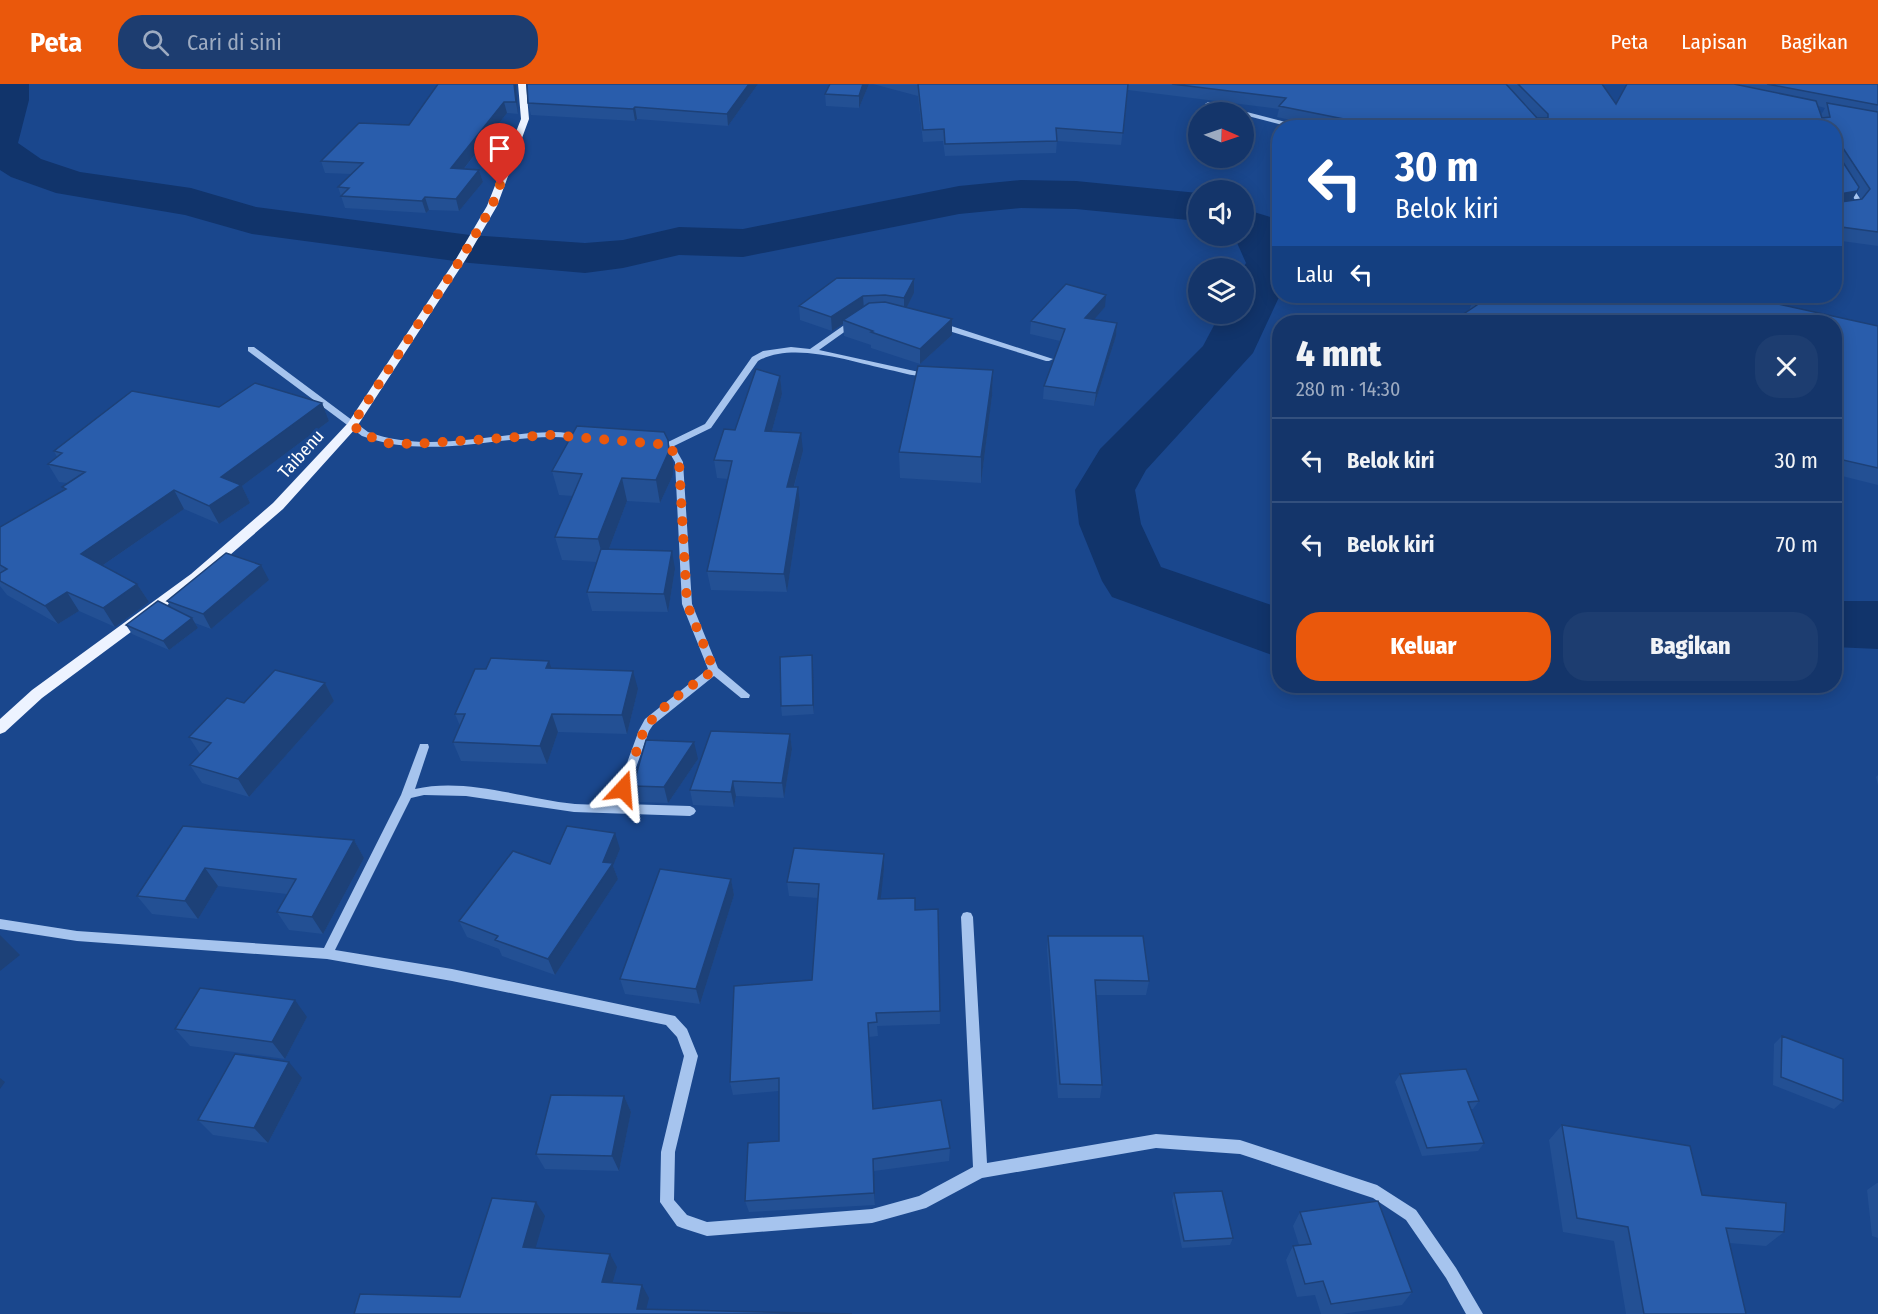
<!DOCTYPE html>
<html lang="id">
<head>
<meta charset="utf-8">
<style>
	body { margin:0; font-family:"Fira Sans Condensed",sans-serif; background:#1d3d70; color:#f1f3f6; height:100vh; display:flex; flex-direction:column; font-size:22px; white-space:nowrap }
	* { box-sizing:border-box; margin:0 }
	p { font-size:20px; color:#9dabc1 }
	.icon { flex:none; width:33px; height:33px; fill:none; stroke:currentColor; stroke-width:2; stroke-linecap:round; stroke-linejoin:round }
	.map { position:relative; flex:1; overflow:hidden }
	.side { position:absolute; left:1272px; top:231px; width:570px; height:378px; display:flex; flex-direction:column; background:#14356a; border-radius:24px; box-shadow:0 3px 15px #0003,0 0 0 2px #33507e }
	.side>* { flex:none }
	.banner { position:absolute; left:1272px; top:36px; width:570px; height:183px; border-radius:24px; box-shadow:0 3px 15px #0003,0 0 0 2px #33507e; background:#1a4fa0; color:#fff; overflow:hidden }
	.needle { width:39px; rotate:92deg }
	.controls { position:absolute; left:1188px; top:18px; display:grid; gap:12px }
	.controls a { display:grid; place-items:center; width:66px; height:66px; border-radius:50%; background:#14356a; box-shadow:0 3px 15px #0003,0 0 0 2px #33507e; font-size:30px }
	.pin { position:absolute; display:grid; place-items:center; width:51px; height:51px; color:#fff; margin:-62px -26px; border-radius:50% 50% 50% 0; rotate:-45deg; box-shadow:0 0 6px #0007 }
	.pin .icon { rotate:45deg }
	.me { position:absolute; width:66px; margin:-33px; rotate:19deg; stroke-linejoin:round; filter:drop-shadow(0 0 4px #0008) }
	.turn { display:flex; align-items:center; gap:21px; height:126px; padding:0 24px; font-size:27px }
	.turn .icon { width:78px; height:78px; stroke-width:2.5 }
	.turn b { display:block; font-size:42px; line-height:51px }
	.then { display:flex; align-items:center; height:57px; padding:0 24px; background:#0003; gap:12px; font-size:22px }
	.round { display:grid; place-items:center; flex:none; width:63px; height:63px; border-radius:24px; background:#1d3d70 }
	.summary { display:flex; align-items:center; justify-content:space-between; height:102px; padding:0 24px }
	h1 { font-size:36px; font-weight:800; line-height:45px }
	.cta { display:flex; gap:12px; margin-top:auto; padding:12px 24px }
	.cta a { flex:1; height:69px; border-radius:24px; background:#ea580c; color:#fff; font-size:24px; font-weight:800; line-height:69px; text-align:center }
	.cta a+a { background:#1d3d70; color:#f1f3f6 }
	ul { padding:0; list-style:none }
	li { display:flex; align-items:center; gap:18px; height:84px; padding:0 24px; border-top:2px solid #33507e }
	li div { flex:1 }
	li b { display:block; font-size:22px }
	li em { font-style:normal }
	header { display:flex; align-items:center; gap:36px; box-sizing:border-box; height:84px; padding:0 30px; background:#ea580c; color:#fff }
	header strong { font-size:28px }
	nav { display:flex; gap:33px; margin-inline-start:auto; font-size:21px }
	.search { width:420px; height:54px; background:#1d3d70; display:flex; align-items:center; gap:15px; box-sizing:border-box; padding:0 21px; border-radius:24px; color:#9dabc1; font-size:22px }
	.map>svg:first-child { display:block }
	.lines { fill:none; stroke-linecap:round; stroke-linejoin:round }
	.river { fill:#11346b; fill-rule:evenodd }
	.minor { fill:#a6c4ee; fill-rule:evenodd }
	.major { fill:#edf3ff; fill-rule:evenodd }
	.wall { fill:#235094; fill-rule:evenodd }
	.shaded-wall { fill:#1d4178 }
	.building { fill:#295dac; stroke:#1d4178; stroke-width:1.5; fill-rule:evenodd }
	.route { stroke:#ea580c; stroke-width:10; stroke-dasharray:0 18 }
	.labels { text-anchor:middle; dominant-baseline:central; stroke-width:6; stroke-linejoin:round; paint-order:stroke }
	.street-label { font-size:18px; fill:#fff; stroke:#1a478d }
</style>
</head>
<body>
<header>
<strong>Peta</strong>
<div class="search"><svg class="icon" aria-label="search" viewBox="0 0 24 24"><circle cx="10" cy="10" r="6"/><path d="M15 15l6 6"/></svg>Cari di sini</div>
<nav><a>Peta</a><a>Lapisan</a><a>Bagikan</a></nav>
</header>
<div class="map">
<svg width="1878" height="1230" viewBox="0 0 1878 1230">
	<rect width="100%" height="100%" fill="#1a478d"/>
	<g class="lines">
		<path class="river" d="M0,0h29v16l-11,43 23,16 39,13 111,16 65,19 214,28 115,8 38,-3 56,-13 64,2 216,-43 62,-6 55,1 122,12v28l-122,-12 -55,-1 -62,6 -216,43 -64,-2 -56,13 -38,5 -115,-10 -218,-29 -67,-19 -129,-22 -45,-16 -11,-7z
			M1244,125l30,9 6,9v68l-27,58 -107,117 -11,20 6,34 20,43 119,41v50l-168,-61 -10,-16 -23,-57 -4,-34 25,-41 103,-103 17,-32h24l-1,-46 3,-5 -12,-27h10z
			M1834,517h44v48l-44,-2z"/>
		<path class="minor" d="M1208,18l97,25 1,1h-12l-50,-13v-3h-8l-30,-7 -1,-1z
			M1834,75l27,41 -6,9 -21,3v-4l17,-2 4,-6 -21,-33z
			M850,237l7,2 -38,27 100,22h3v4c-10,0 -22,-4 -32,-6 -39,-8 -96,-29 -132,-9l-47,67 -37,18 9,16 9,142 26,64 32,27 -1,3h-8l-27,-22 -61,49 -4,6 -26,73 67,2 4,2 2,3 -2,3 -4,2 -116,-4 -108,-16 -42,-1 -13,3 -76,152 117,19 223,47 12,13 11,27 -23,96 -1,48 13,15 20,7 165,-13 47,-13 54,-29 -12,-250 2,-4 4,-1 4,1 2,4 14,246 169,-29 84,6 137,45 39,25 40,58 27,46h-17l-20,-36 -40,-58 -33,-22 -133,-44 -84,-6 -174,30 -56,30 -54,15 -165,13 -25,-8 -5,-2 -17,-24 1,-50 23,-96 -7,-19 -11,-12 -214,-44 -125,-22 -250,-18 -77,-12v-10l77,12 247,17 77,-153 18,-48 1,-3h8l1,3 -14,42c52,-12 108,10 160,15 12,1 25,0 37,0l27,-74 6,-11 63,-50 -26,-65 -7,-142 -9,-15h-9l-4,-3 4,-3 11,1 37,-18 47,-67 11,-6 28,-4 19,2z
			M936,239h6l111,36 -4,2h-3l-110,-34z
			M248,263h6l114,85c60,22 123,1 185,0 10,0 21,2 32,3l4,3 -4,3c-11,-2 -21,-4 -32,-4 -65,1 -128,22 -191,-1l-114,-85z"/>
		<path class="major" d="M518,0h8l3,35 -32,87 -31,53 -110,169 -73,81 -82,71 -159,118 -37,34 -5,2v-15l32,-29 159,-116 82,-71 75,-80 108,-164 31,-53 34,-87z"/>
	</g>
	<path class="wall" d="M438,0h78l2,30 -11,-1 -43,56 15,1 4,12 -24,29 -30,-1 -3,3 -81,-5 -7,-21 13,-13 -26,-1 -4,-12 88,-36z
		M527,0h231l-30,42 -91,-7 -2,2 -104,-6 -3,-12z
		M869,0l-10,24 -33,-2 -1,-12z
		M873,0h729l14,20 11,-20h251v162l-44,-6v-112h-508l-49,-11 2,-8 -151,-19 -7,55 -64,-4 -1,12 -111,3 -2,-15 -20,1 -5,-46zM1818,22l7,2 -4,7zM1857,108l4,7 -9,1z
		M837,194l77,15 -7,14 45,28 -32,29 -49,-16v-3l-27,-9 -1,-12 -11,7 -32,-11 -1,-14z
		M1482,212h259l137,30v159l-44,-11v-152h-377l2,-5 10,-7 3,-7z
		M1105,223l-11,12 23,4 -1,13 -22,70 -51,-7 1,-13 16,-45 -30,-7 1,-13z
		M993,286l-1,26 -11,87 -81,-5 -1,-26z
		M780,292l2,18 -10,37 31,20 -9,36 6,18 -13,87 -76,-2 -4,-19 21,-92 -11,-1 -3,-18 21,-30z
		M322,319l7,18 -87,65 8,17 -31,21 -35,-15 -82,57 35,18 12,18 -34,25 -36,-16 -21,13 -51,-29 -7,-9v-59l64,-37 -2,-3 5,-4 -8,-1 -11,-18 9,-7 -3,-6 165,-44z
		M673,379v12l-13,28 -33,-2 -18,48 66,20 -7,43 -76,-1 -5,-19 10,-30 -35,-2 -7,-23 18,-41 -14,-1 -7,-24z
		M269,496l-58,49 -16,-6 3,5 -29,22 -37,-16 -6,-9 45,-18 -4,-6z
		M812,571l2,59 -32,2 -1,-10z
		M552,585l86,20 -11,45 -69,-2 -11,32 -86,-3 -8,-19 7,-16 -5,-12z
		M325,599l9,18 -85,96 -47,-14 -12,-18 10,-11 -11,-17z
		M790,650l2,15 -8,49 -48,-2 -2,11 -41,-2 -3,-15z
		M698,675l-30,44 -30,-1 -5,-16z
		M1878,691v11l-2,-9z
		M183,742l171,14 10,18 -41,76 -34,-4 -12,-18 10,-18 -69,-8 -20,33 -46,-5 -15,-18z
		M620,765l-7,17 5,13 -63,96 -53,-19 -3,-7 -32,-12 -8,-16 91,-57z
		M884,785l-4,30 35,11 23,-1 2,115 -63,2 1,10 -9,1 4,72 77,39 -1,13 -75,10 1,34 -126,7 -4,-11 34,-60v-50l-46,4 -3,-13 82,-102 6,-82 -29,-2 -2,-14z
		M731,795l3,16 -34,109 -75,-10 -5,-15z
		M1048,852l101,45 -3,14h-50l6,90 -2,13h-42l-11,-148z
		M307,933l-22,42 -95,-13 -15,-17z
		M1782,952l61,65 -9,8 -61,-24 1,-41z
		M1400,990l79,27 -6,8h-3l14,34 -6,8 -56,5 -27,-74z
		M302,994l-34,65 -55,-8 -15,-15z
		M624,1012l7,16 -12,59 -74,-2 -9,-15z
		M1562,1041l140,70 82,37 -18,14 -37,-3 17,71h-120l-12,-73 -51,-9 -14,-92z
		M1877,1099h1v55l-6,-2 -5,-46z
		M1174,1109l59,45 -3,7 -48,3 -10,-47z
		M1300,1128l112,80 -10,13 -60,9h-21l-6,-19 -18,2 -11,-37 7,-14 6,-1 -6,-19z"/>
	<path class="shaded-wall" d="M514,0h2l2,30 -2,-12z
		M749,0h9l-30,42 -1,-12z
		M863,0h6l-10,24v-12z
		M504,18l3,11 -52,67 -4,-12z
		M635,23l2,12 -2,2 -2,-12z
		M479,86l4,12 -24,29 -3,-12z
		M1859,103l-7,13 -18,6 5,-12z
		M425,113l4,13 -3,3 -4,-12z
		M914,195v14l-10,20v-15z
		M1106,211l-1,12 -21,24 1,-13z
		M863,212l1,14 -21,10v4l-11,7 -1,-14z
		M952,235v16l-32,29v-15z
		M1117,239l-1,13 -22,70 2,-13z
		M993,286l-1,26 -11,87v-26z
		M780,292l2,18 -15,55 -2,-18z
		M322,319l7,18 -87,65 8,17 -31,21 -10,-18 12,-29z
		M801,349l2,18 -14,54 -2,-18z
		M668,356l5,23v12l-13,28 -4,-23z
		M622,394l5,23 -23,61 -6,-23z
		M798,403l2,18 -13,87 -3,-18z
		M174,406l10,19 -91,63 -12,-18z
		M672,467l3,18 -7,43 -4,-18z
		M261,481l8,15 -58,49 -8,-15z
		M137,500l12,18 -34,25 -12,-19z
		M67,508l12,19 -21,13 -13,-18z
		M192,534l6,10 -29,22 -6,-9z
		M812,571l1,9 1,50 -1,-9z
		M549,577l6,18 -9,-11z
		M633,587l5,18 -11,45 -5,-19z
		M325,599l9,18 -85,96 -11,-18z
		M552,630l6,18 -11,32 -7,-18z
		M790,650l2,15 -8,49 -2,-15z
		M694,658l4,17 -30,44 -4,-16z
		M733,697l3,15 -2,11 -3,-15z
		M615,749l5,16 -7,17 5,13 -63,96 -7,-16 55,-97z
		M354,756l10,18 -41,76 -11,-17z
		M884,770v15l-5,45 -1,-15z
		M205,784l13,18 -20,33 -13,-18z
		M731,795l3,16 -34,109 -4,-15z
		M0,851l20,20 -20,16z
		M295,916l12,17 -22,42 -13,-17z
		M289,978l13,16 -34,65 -14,-15z
		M0,994l5,4 -5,7z
		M624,1012l7,16 -12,59 -7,-15z
		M873,1075l1,12 1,34 -1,-12z
		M536,1118l9,14 -13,44 -9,-13z
		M610,1170l7,13 -8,28 -7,-13z
		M642,1201l7,13 -4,16 -8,-5z"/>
	<path class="building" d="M438,0h76l2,18h-12l-53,66 28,2 -23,29 -31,-2 -3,4 -81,-5 8,-8 -11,-1 25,-24 -42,-2 38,-38 50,2z
		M527,0h222l-22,30 -92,-7 -2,2 -105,-6z
		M830,0h33l-4,12 -34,-2z
		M918,0h210l-5,49 -67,-5 1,13 -112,3 -1,-15 -21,1z
		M1172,0h334l31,34h11v-4l-30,-30h84l14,20 11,-20h107l82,17 6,17 8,-1 -3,-14 51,9v120l-44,-6v-98h-445l-110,-22 7,-8zM1841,61l29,44 -8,10 -21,3 -2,-8 18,-3 2,-4 -20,-31z
		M1767,0h111v21z
		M837,194l77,1 -10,19 -19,-3 -22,1 -32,21 -32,-11z
		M1066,200l40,11 -21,23 32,5 -21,70 -52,-7 21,-57 -34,-8z
		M1482,212h259l137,30v142l-44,-10v-136h-363l-12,-5 18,-12 -5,-2z
		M885,218l67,17 -32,30 -49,-17 2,-1 -30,-11 26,-17z
		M918,282l75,4 -12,87 -82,-5z
		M756,285l24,7 -15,55 36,2 -14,54h11l-14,87 -77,-3 25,-110 -18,-1 10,-31 11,1z
		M255,299l67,20 -101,74 20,8 -32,21 -35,-16 -93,64 56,30 -34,24 -36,-16 -22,14 -45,-25v-8l7,-4 -7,-4v-38l66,-38 -4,-2 23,-15 -37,-8 14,-11 -8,-2 78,-60 87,16z
		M577,342l87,6 4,8 1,11 -13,29 -34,-2 -24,61 -43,-2 27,-63 -30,-3z
		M601,465l71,2 -8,43 -77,-2z
		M226,469l35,12 -58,49 -36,-13z
		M158,517l34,17 -29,23 -37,-16z
		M812,571l1,50 -32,1 -1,-49z
		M491,574l58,3 -3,7 87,3 -11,44 -70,-1 -12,32 -87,-4 12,-28h-10l20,-45h11z
		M275,586l50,13 -87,96 -48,-14 21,-22 -22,-6 38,-39 17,5z
		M711,647l79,3 -8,49 -49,-2 -2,11 -41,-2z
		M646,656l48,2 -30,45 -31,-1z
		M183,742l171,14 -42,77 -35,-5 19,-33 -91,-11 -20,33 -48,-5z
		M567,742l48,7 -12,29 10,1 -65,96 -53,-19 3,-4 -39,-15 54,-70 37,13z
		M794,764l90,6 -6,45 37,-1v12l23,-1 2,102 -64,2 1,9 -9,1 5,86 68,-9 9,48 -77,11 1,34 -129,8 3,-58 31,-2v-63l-49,4 4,-96 78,-6 7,-96 -32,-2z
		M660,785l71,10 -35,110 -76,-10z
		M1048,852h95l6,45 -54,-1 7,105 -42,-1z
		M200,904l95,12 -23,42 -97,-13z
		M1782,952l61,23v42l-62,-24z
		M235,970l54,8 -35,66 -56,-8z
		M1466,985l13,32 -11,1 16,41 -57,5 -27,-74z
		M551,1011l73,1 -12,60 -76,-2z
		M1562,1041l128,21 12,49 84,8 -2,29 -58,-4 20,86h-102l-16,-87 -51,-9z
		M1222,1107l11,47 -49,3 -10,-48z
		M492,1114l44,4 -13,45 87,7 -8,28 40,3 -5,24 215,5h-498l6,-20 100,3z
		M1378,1117l34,91 -81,12 -8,-23 -18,3 -12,-38 18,-2 -11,-32z"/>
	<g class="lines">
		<path class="route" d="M500,101l-8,21 -31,53 -109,166 12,9 21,9 27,1 138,-9 119,10 10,17 8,142 27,66c-25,18 -53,35 -70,60l-21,59"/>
	</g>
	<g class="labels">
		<g class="street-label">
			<text transform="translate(301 370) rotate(-48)">Taibenu</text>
		</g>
	</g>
</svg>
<div class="controls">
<a><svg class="needle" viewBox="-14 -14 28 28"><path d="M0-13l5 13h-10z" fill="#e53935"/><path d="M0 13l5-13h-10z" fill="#9dabc1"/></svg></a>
<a><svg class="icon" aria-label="sound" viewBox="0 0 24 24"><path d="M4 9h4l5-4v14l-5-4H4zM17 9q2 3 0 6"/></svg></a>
<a><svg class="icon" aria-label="layers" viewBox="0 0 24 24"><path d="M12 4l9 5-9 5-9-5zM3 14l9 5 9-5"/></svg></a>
</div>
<div class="pin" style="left:500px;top:101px;background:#d93025"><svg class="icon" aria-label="arrive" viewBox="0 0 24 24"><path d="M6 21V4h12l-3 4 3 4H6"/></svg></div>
<svg class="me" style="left:623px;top:705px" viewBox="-20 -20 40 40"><path d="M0-17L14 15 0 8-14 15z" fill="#ea580c" stroke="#fff" stroke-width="4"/></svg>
<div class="banner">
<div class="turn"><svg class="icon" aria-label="left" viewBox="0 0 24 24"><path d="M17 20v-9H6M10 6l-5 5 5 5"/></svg><div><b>30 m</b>Belok kiri</div></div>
<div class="then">Lalu<svg class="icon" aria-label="left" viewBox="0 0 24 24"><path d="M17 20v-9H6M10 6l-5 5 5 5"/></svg></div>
</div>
<section class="side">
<div class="summary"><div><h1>4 mnt</h1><p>280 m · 14:30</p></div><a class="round"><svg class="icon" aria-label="close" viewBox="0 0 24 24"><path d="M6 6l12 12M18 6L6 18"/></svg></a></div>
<ul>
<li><svg class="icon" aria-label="left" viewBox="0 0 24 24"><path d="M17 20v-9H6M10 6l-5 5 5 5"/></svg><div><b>Belok kiri</b></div><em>30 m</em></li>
<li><svg class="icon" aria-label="left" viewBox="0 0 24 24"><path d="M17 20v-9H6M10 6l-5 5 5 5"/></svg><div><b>Belok kiri</b></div><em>70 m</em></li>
</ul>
<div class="cta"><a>Keluar</a><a>Bagikan</a></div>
</section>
</div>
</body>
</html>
